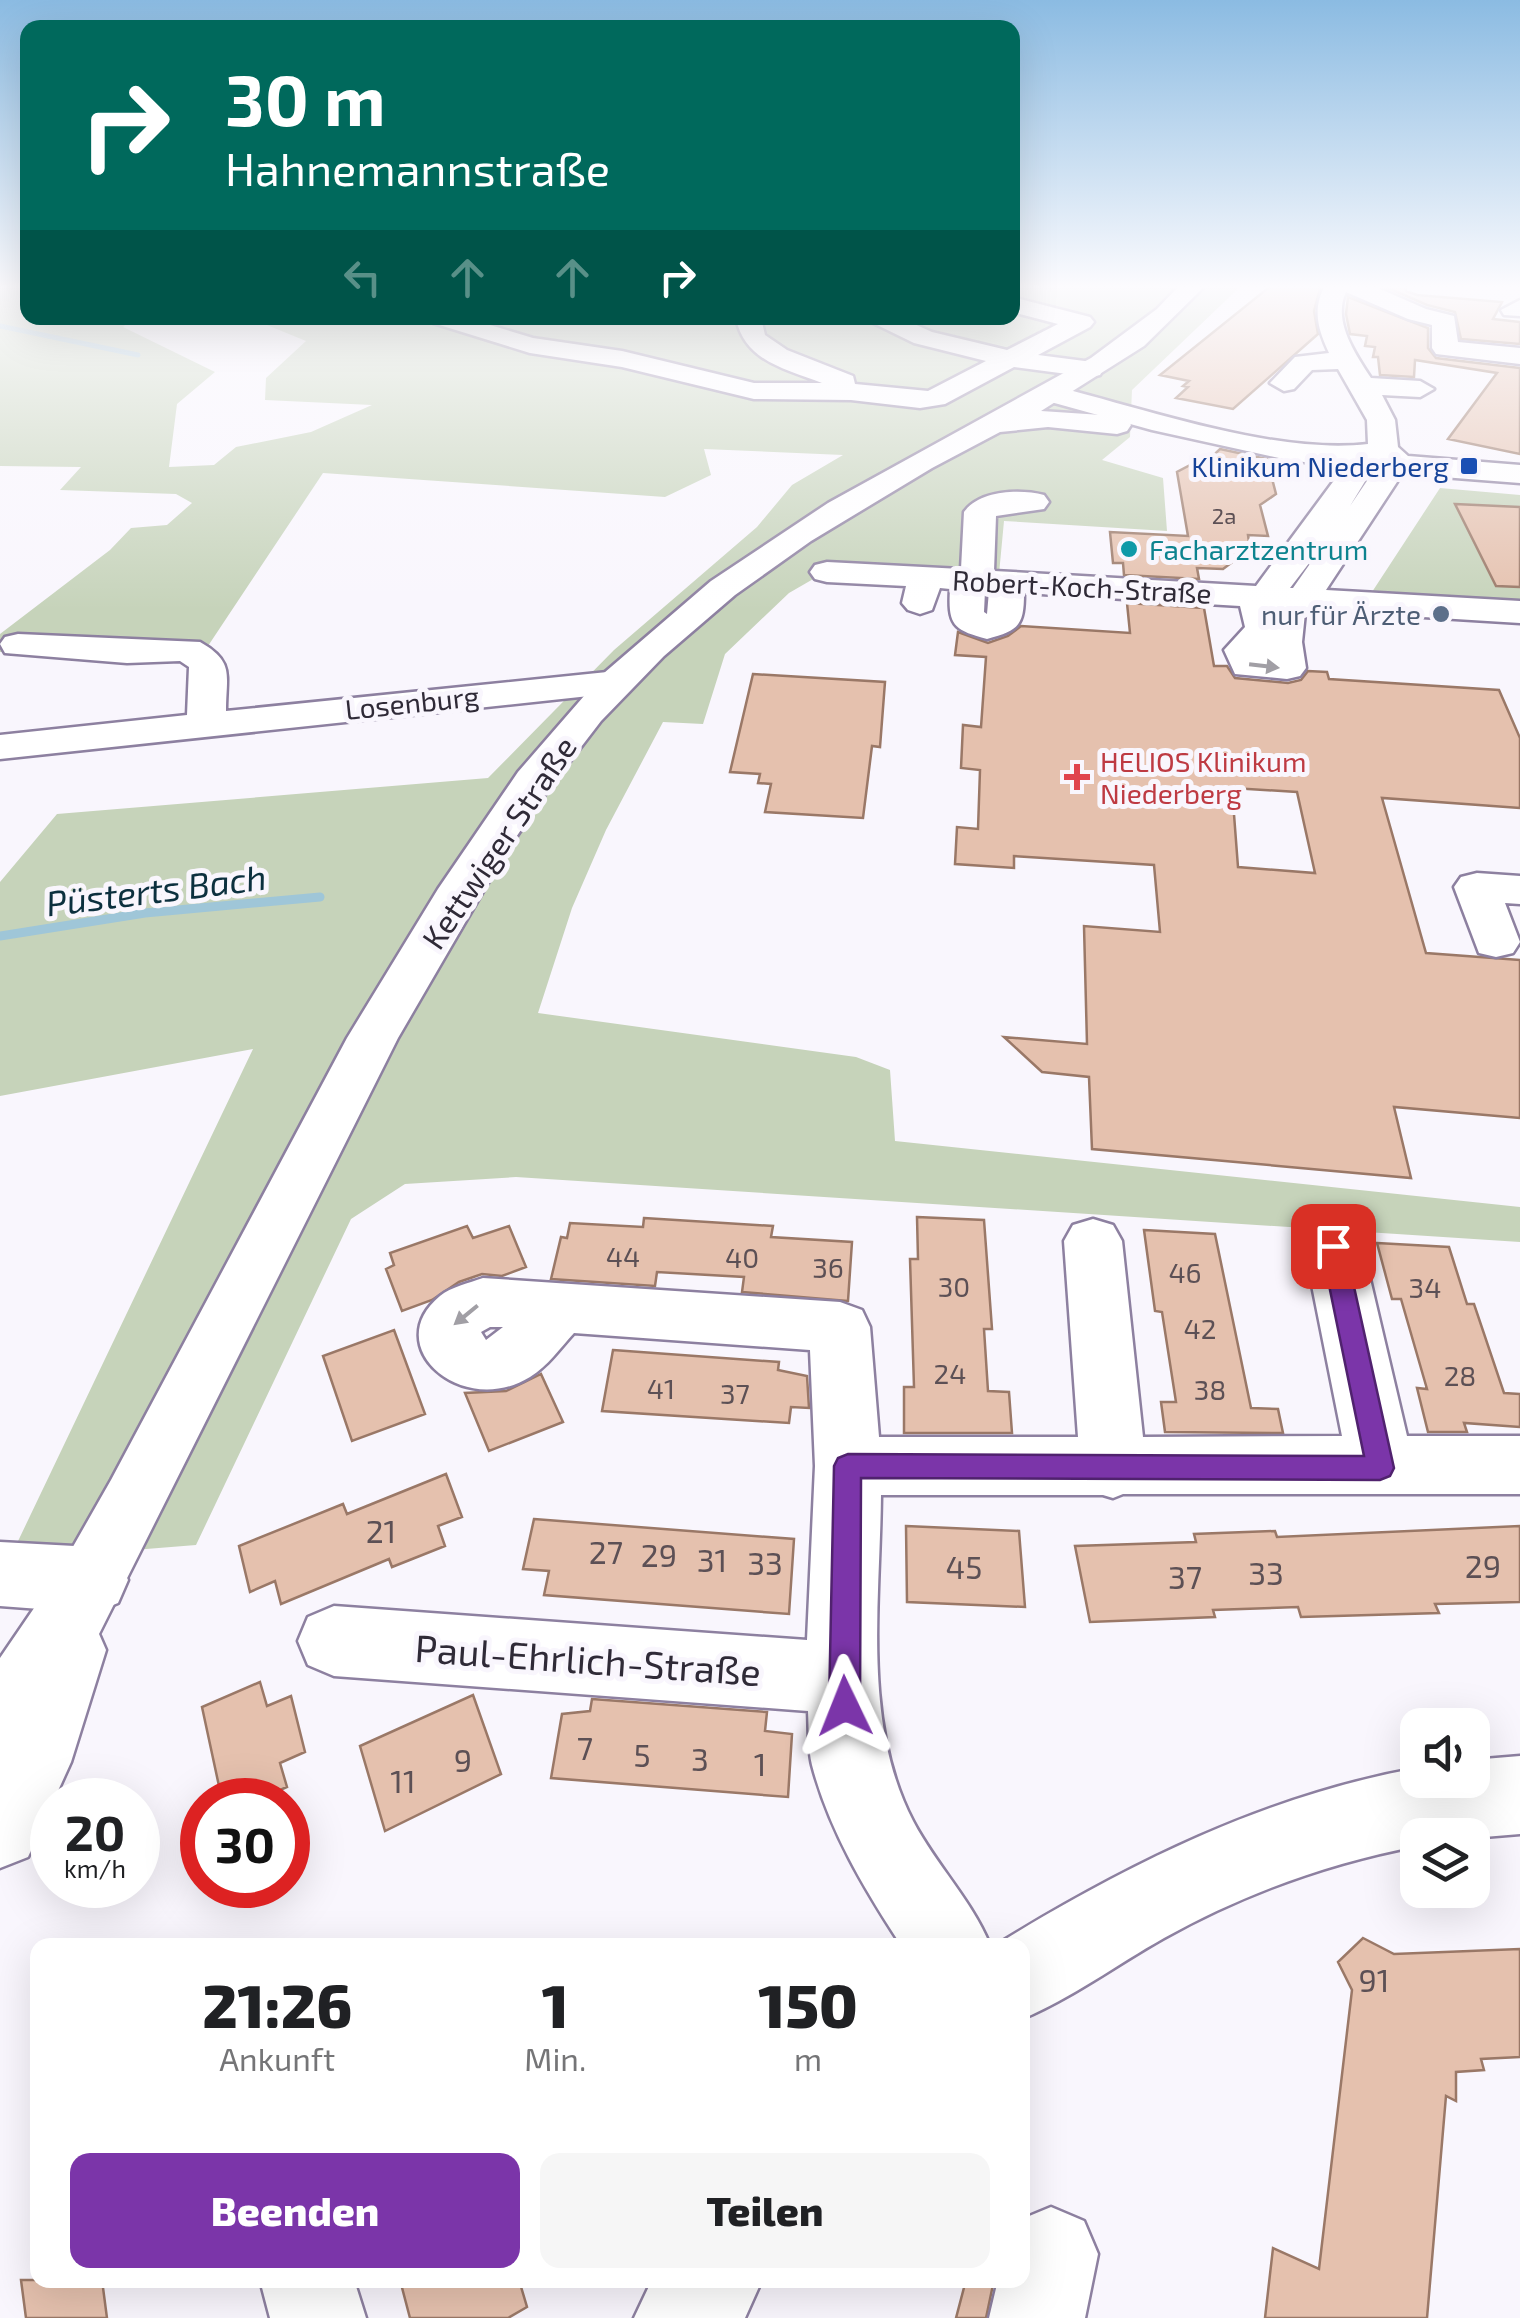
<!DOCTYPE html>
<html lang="de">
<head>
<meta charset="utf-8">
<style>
	body { margin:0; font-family:"Exo 2",sans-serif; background:#f6f6f6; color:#202124; height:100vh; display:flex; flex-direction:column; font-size:38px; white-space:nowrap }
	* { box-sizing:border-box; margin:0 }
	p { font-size:32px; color:#757577 }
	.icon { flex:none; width:55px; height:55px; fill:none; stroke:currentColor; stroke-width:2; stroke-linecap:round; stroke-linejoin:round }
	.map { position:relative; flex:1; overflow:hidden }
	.side { position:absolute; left:30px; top:1938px; width:1000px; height:350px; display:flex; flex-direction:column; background:#fff; border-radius:20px; box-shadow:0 10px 40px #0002 }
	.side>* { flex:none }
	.hud { position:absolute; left:20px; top:20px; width:1000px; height:305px; border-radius:20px; box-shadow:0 10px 40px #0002; background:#00695c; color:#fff; overflow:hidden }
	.buttons { position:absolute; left:1400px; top:1708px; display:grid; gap:20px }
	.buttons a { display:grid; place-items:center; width:90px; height:90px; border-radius:20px; background:#fff; box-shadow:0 10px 40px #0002; font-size:50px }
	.speed { position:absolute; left:30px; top:1778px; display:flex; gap:20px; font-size:50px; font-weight:700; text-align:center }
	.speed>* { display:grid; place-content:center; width:130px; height:130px; border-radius:50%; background:#fff; box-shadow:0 10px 40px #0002; line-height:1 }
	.speed small { font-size:25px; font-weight:400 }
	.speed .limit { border:15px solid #d22; background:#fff; color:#111 }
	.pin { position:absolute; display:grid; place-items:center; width:85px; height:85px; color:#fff; margin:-42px; border-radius:20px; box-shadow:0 5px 15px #0006 }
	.me { position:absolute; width:110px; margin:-55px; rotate:358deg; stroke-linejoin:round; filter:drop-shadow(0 0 8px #0008) }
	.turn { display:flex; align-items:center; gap:35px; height:210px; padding:0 40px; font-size:45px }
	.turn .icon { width:130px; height:130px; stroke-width:2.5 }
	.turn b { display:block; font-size:70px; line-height:85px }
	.lanes { display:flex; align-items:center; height:95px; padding:0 40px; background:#0003; justify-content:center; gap:50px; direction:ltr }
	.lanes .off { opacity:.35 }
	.eta { display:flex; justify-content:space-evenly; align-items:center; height:170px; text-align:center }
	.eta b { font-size:60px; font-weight:800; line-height:70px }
	.cta { display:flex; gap:20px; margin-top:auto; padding:20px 40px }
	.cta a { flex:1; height:115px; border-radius:20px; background:#7b35a9; color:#fff; font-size:40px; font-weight:800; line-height:115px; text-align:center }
	.cta a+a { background:#f6f6f6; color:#202124 }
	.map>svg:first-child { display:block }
	.green { fill:#c6d3ba }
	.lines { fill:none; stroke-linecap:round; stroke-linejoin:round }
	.stream-far1 { stroke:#9fc6d8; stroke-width:5 }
	.stream { stroke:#9fc6d8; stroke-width:9 }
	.building { fill:#e5c1ae; stroke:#9a7867; stroke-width:2.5; fill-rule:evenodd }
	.minor-casing { stroke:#8d80a0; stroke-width:5 }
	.major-casing { stroke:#8d80a0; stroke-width:5 }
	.minor { fill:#fff; fill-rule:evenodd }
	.major { fill:#fff; fill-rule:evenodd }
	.oneway { fill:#a19fa5 }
	.route { fill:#7b35a9; stroke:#50226e; stroke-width:2.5 }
	.transit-dot { fill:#1a4fb4; stroke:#f9f6fd; stroke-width:4 }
	.culture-dot { fill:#0f9aa8; stroke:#f9f6fd; stroke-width:4 }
	.service-dot { fill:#5c6f8a; stroke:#f9f6fd; stroke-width:4 }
	.health-dot { fill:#e0444e; stroke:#f9f6fd; stroke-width:4 }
	.labels { text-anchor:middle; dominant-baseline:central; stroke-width:10; stroke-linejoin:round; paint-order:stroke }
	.far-number-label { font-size:22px; fill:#5c5055 }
	.far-transit-label { font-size:28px; fill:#164399; stroke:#f9f6fd; text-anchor:end }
	.far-culture-label { font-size:28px; fill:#0d838f; stroke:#f9f6fd; text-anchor:start }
	.far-street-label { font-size:28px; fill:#2f2a37; stroke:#f9f6fd }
	.far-service-label { font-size:28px; fill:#4e5e75; stroke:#f9f6fd; text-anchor:end }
	.far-health-label { font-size:28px; fill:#be3a42; stroke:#f9f6fd; text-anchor:start }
	.number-label { font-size:28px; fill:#5c5055 }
	.street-label { font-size:32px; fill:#2f2a37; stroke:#f9f6fd }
	.near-number-label { font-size:32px; fill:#5c5055 }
	.water-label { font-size:35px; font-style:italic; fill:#0c303e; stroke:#f9f6fd }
	.near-street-label { font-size:38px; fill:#2f2a37; stroke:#f9f6fd }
</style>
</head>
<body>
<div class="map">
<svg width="1520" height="2318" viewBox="0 0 1520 2318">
	<rect width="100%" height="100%" fill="#f9f6fd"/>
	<path class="green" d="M0,285h27l1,33h105l-10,9 92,45 -38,32 -8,63 45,-2 22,-18 75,-15 61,-27 -107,-5 1,-22 40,-37 -56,-23h762l1,-33h229l-110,105 -2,47 -28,23 61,18 4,53 -163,-10 -5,53 -165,-7 -45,26 -64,61 -22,70 -40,-2 -57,108 -34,78 -34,105 318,44 34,13 5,71 625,66v35l-1004,-65 -111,7 -54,35 -155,326 -187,15 244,-511 -253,47v-214l57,-68 431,-36 126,-128 143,-123 35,-42 51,-30 -139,-6 7,26 -46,22 -342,-24 -117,176 -206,3v-18l110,-84 21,-22 36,-3 25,-22 -16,-9 -116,-4 21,-23 -81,-1z
		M1440,488l80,7v12l-64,-2 39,80 25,2v13l-148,-8z"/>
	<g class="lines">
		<path class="stream-far1" d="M0,326l138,29"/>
		<path class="stream" d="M0,936l145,-23 175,-16"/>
	</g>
	<path class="building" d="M1272,285h49l-7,26 4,23 -85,75 -57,-11 12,-11 -5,-1 6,-5 -29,-6z
		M1381,285h25v6l11,4 85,7 -9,17 27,3v22l-59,-5 -6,-27 -28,-7z
		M1348,297l80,31v20l8,10 84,10v86l-72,-15 49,-66 -82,-13 -1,17 -34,-2 -2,-18h-5l2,-10 -10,-1 2,-10 -17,-2 -4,-20z
		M1220,449l47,10 9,35 -16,11 8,31 -20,-1 2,14 -27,20 -26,-1 2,11 -75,-4 -1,-12h-10l-3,-31 78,4 -11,-64 17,-9h11z
		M1455,504l65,3v80l-24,-1z
		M1127,603l77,5 10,58h13l8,12 53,5 13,-3 7,-9 19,1 2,7 170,11 21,48v70l-138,-10 44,155 94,7v158l-126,-11 17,71 -319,-29 -3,-72 -47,-5 -38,-35 83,7 -3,-118 76,6 -6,-67 -140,-9v12l-59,-4 2,-37 21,2 2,-59 -19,-2 2,-43 18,2 5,-70 -31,-2 3,-23 30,11 20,-7 13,-10 109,7zM1232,788l65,4 18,81 -77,-6z
		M753,674l132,8 -5,65 -8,-1 -9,72 -98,-6 6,-28 -13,-1 2,-9 -30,-2z
		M917,1217l67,3 8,109h-8l4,62 21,1 3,41h-108v-46h10l-4,-128h8z
		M644,1218l129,8 -2,11 81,5 -4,59 -106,-9 2,-15 -87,-5 -2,14 -104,-7 10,-42 6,1 3,-15 73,4z
		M467,1226l6,12 36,-12 17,41 -24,9 -20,-2 -23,8 -27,18 -30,11 -16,-42 8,-4 -4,-12z
		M1144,1230l71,4 36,174 27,1 5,24 -118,-1 -4,-30h15l-14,-90 -7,-1z
		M1377,1243l72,4 18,57h7l30,89 16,1v33l-56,-4 3,9h-39l-11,-44 10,1 -26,-90h-9z
		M394,1330l31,84 -73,27 -29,-85z
		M613,1350l166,12 -1,8 29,6 2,32 -18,-1 -2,16 -187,-12z
		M541,1374l22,48 -74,29 -24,-58 41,-2z
		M446,1474l16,43 -24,9 7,20 -53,21 -3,-8 -108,45 -6,-23 -25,11 -11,-46 104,-42 4,10z
		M534,1519l260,20 -5,75 -245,-19 5,-24 -26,-2z
		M906,1526l113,5 6,76 -118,-5z
		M1520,1526v76l-85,2 4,9 -138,4 -3,-10 -85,3 2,7 -125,5 -15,-76 121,-4 -2,-8 81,-3 2,6z
		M260,1682l7,24 24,-10 14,56 -25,11 7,24 -30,13h-35l-20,-93z
		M473,1695l28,79 -116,57 -25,-85z
		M592,1699l175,13 -2,19 27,3 -4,63 -237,-19 11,-64 28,-3z
		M1363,1938l31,16 126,-5v108l-39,2 3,11 -28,2v29l-10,-5 -19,222h-162l8,-70 46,21 33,-279 -14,-28z
		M21,2280h81l5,38h-81z
		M400,2280h119l8,27 -19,11h-98z
		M966,2280h28l-8,38h-30z"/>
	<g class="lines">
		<defs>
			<path id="minor" d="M1325,285h46l55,24 28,7 4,26 62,6v16l-84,-10 -4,-6v-23l-24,-6 -62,-27c-14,29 10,63 25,86l49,3 14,8 -14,8 -38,-2 13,25 3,27 10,9 112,9v18l-116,-9 -37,-12 -31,4 -48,-6 -136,-30 -112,-31 -4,-6 14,-8c93,23 224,70 318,59l-1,-24 -29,-51 -26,1 -18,19 -10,2 -14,-8 25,-26 34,-4c-11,-24 -17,-43 -4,-68z
				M1012,297l78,20 4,5 -4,5 -52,28 62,8 3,6 -3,6 -10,2 -76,-10 -69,37 -25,4 -69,-8 -97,-1 -132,-32 -92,-14 -97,-30 -4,-5h38l66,20 89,13 132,32h68c-36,-14 -78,-22 -86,-65h25l4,17 22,15 66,26 2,8 73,7 58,-30 -72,-18 -41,-20 -3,-5h31l31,14 75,18 51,-26 -46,-12z
				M1520,300v16l-16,-1 -3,-5z
				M1352,469l11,2 4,7 -17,28 21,-31h22l4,7 -71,108 194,11v22l-210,-13 -5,3 -3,29 4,26 -6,8 -13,3 -52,-5 -11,-24 21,-23 -5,-21 -216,-13c0,32 -5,38 -37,46 -35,-9 -39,-15 -37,-50l-10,-1 -8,22 -12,4 -12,-4 -6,-7 4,-17 -79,-4 -12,-3 -5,-7 5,-7 12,-3 134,7 3,-57c16,-22 56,-23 80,-17l5,7 -5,7 -48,7 -2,55 262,15 85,-115zM1326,541l-33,47h-3zM985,591h4l-2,23 -3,-2z
				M18,634l182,8c35,20 26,32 26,69l391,-40 13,3 6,8 -6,8 -13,3 -617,66v-24l187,-20 2,-48 -9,-6 -53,2 -122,-10 -5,-9 5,-7z
				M1477,873l43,3v28l-15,-1 15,39 -7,11 -17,4 -17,-4 -25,-66 7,-10z
				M1093,1219l20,6 9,16 21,196 199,-1 -38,-191 8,-16 21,-6 21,6 8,16 45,191h113v58h-397l-10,4 -10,-3h-222c-1,107 -19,228 32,326 23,44 58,78 77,124h-89c-36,-55 -72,-115 -89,-180 -4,-16 -3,-36 -4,-54l-474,-35 -26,-11 -10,-24 10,-24 26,-11 473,34 8,-174 -5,-116 -236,-17c-14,15 -26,33 -44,44 -68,42 -151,-31 -90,-81 11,-9 29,-13 43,-18l357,24 22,8 8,17 9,110h199l-14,-196 9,-16zM490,1327h13l-17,13 -5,-8z
				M0,1542l93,5 25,10 10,23 -10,23 -25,10 -93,-7z
				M1520,1756v78l-48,4v-3h-54v11c-90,17 -175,48 -254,92 -48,27 -92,60 -142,81v-74h-26c130,-80 270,-150 422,-177v12h54v-20z
				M1051,2207l33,14 14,33 -13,64h-96l9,-38h24v-61z
				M260,2280h94l12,38h-96z
				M652,2280h110l-17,38h-111z"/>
			<path id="major" d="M1180,285h26l-62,61 -103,65 76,5 10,3 4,6 -4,6 -10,3 -69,-7 -48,5 -68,36 -121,73 -76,54 -71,61 -63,65 -53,69 -42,62 -108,186 -299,596 7,16 -35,112 -43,95 -28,11v-210l58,-85 53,-93 236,-442 91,-149 80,-117 86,-99 107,-92 117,-78 263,-145 66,-49z"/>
		</defs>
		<use href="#minor" class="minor-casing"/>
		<use href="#major" class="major-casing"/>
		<use href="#minor" class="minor"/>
		<use href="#major" class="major"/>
	</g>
	<defs><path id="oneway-solid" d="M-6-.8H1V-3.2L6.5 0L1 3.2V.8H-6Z" transform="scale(2.5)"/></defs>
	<g class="oneway">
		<use href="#oneway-solid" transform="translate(1264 666) rotate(7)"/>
		<use href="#oneway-solid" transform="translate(466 1315) rotate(141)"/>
	</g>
	<linearGradient id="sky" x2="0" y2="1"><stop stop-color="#8bbbe2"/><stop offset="0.47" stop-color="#fcfbfe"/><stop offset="1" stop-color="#fcfbfe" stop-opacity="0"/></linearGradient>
	<rect width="1520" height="610" fill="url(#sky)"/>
	<path class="route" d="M1333,1236l8,3 4,7 49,222 -4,8 -10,4 -519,-2 -1,228 -4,11 -11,5 -11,-5 -5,-11 5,-240 4,-8 10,-4 516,2 -43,-210 4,-7z"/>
	<rect class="transit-dot" x="1459" y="456" width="20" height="20" rx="5"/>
	<circle class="culture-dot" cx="1129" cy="549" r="10"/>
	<circle class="service-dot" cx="1441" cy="614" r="10"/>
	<path class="health-dot" d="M1072 762h10v10h10v10h-10v10h-10v-10h-10v-10h10z"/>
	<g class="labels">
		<g class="far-number-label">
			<text x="1224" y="515">2a</text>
		</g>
		<g class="far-transit-label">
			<text x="1449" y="466">Klinikum Niederberg</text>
		</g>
		<g class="far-culture-label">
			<text x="1149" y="549">Facharztzentrum</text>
		</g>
		<g class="far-street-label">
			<text transform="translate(1082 586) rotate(3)">Robert-Koch-Straße</text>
			<text transform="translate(412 702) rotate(-6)">Losenburg</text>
		</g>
		<g class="far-service-label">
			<text x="1421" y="614">nur für Ärzte</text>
		</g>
		<g class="far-health-label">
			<text x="1100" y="761">HELIOS Klinikum<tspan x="1100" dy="32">Niederberg</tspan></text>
		</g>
		<g class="number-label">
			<text x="623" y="1256">44</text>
			<text x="742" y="1257">40</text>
			<text x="828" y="1267">36</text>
			<text x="1185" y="1272">46</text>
			<text x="954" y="1286">30</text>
			<text x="1425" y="1287">34</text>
			<text x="1200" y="1328">42</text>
			<text x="950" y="1373">24</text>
			<text x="1460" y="1375">28</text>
			<text x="661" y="1388">41</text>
			<text x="1210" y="1389">38</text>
			<text x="735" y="1393">37</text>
		</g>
		<g class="street-label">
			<text transform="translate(498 842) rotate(-56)">Kettwiger Straße</text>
		</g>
		<g class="near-number-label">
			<text x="381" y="1530">21</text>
			<text x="606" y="1551">27</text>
			<text x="659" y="1554">29</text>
			<text x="712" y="1559">31</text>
			<text x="765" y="1562">33</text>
			<text x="1483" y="1565">29</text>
			<text x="964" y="1566">45</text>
			<text x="1266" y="1572">33</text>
			<text x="1185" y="1576">37</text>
			<text x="585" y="1747">7</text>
			<text x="642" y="1754">5</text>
			<text x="700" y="1758">3</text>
			<text x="463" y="1759">9</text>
			<text x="760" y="1763">1</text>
			<text x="403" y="1780">11</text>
			<text x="1374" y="1979">91</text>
		</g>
		<g class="water-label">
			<text transform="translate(156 889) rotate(-7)">Püsterts Bach</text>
		</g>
		<g class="near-street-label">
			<text transform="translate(588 1659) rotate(4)">Paul-Ehrlich-Straße</text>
		</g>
	</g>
</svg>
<div class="buttons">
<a><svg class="icon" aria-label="sound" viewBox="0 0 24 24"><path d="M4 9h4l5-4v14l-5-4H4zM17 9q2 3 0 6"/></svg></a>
<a><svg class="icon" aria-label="layers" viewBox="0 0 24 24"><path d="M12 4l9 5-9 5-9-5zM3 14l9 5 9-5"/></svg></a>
</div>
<div class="speed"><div>20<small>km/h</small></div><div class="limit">30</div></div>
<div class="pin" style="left:1333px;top:1246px;background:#d93025"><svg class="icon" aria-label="arrive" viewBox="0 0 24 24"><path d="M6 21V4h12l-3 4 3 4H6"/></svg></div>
<svg class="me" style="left:845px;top:1706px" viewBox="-20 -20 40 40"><path d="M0-17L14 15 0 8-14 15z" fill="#7b35a9" stroke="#fff" stroke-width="4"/></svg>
<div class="hud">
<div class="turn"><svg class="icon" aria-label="right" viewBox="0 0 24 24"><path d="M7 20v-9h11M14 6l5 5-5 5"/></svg><div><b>30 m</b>Hahnemannstraße</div></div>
<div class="lanes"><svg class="icon off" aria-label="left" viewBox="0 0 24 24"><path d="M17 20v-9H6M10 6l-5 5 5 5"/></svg><svg class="icon off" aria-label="ahead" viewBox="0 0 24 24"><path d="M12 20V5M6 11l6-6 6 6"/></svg><svg class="icon off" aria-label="ahead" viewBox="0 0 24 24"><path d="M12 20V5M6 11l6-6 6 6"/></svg><svg class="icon" aria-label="right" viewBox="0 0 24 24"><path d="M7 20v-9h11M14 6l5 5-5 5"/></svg></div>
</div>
<section class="side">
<div class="eta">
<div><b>21:26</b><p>Ankunft</p></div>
<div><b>1</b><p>Min.</p></div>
<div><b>150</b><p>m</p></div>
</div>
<div class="cta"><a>Beenden</a><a>Teilen</a></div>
</section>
</div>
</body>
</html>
